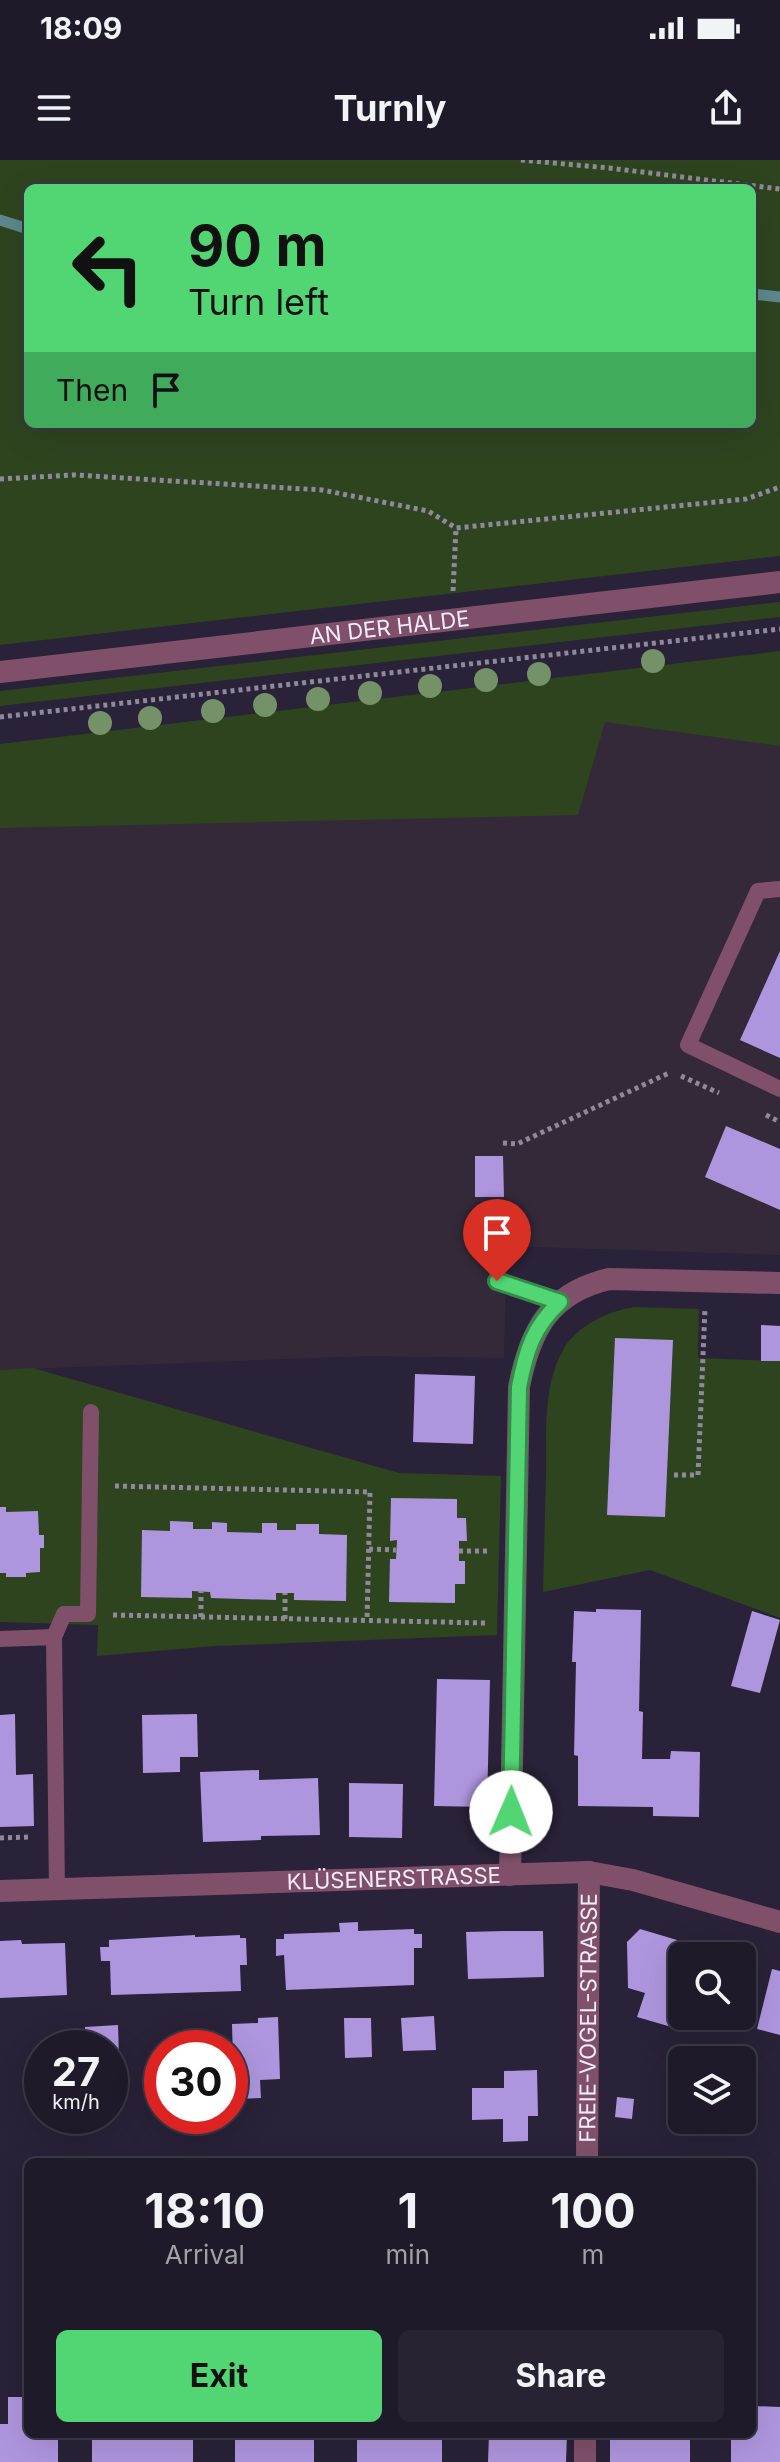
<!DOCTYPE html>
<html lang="en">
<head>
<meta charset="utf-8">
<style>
	body { margin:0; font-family:Inter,sans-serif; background:#272332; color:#f1f3f6; height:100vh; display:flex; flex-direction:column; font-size:30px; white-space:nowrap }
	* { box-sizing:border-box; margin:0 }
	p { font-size:26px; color:#a1a1a8 }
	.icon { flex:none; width:44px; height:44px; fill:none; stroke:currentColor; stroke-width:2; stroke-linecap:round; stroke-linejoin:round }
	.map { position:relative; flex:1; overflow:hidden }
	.sheet { position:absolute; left:24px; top:1998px; width:732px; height:280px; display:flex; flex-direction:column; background:#1f1a2a; border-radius:12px; box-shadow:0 8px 32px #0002,0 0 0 2px #3c3847 }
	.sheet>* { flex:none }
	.banner { position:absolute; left:24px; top:24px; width:732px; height:244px; border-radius:12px; box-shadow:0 8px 32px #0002,0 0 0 2px #3c3847; background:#52d673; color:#111; overflow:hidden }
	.tools { position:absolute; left:668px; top:1782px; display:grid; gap:16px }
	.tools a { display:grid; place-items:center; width:88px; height:88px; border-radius:12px; background:#1f1a2a; box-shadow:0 8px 32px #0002,0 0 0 2px #3c3847; font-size:40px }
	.speed { position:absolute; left:24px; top:1870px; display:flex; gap:16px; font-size:40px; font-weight:700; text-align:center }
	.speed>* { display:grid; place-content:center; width:104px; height:104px; border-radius:50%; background:#1f1a2a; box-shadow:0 8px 32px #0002,0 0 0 2px #3c3847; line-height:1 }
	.speed small { font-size:20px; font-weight:400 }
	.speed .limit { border:12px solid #d22; background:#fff; color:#111 }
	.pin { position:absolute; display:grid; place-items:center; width:68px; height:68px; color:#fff; margin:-82px -34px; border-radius:50% 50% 50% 0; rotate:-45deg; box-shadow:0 0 8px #0007 }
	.pin .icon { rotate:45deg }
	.me { position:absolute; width:88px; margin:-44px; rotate:1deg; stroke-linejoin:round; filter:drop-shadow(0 0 6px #0008) }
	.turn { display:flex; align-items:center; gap:28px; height:168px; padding:0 32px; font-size:36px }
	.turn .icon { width:104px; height:104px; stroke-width:2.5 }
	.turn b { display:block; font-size:56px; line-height:68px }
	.then { display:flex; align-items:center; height:76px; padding:0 32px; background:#0003; gap:16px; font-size:30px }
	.eta { display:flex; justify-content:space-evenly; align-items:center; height:136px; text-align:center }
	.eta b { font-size:48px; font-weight:700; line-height:56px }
	.action { display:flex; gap:16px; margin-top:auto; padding:16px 32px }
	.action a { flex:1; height:92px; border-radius:12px; background:#52d673; color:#111; font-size:32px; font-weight:700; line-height:92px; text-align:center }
	.action a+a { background:#272332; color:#f1f3f6 }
	.status { display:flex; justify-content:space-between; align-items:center; height:56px; padding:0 40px; background:#1f1a2a; direction:ltr }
	.status svg { height:22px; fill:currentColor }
	header { display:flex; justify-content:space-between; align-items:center; height:104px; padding:0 32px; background:#1f1a2a; font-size:36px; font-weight:700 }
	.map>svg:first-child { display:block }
	.commercial { fill:#342938 }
	.green { fill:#2e441f; fill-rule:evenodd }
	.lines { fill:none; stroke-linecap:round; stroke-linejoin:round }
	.stream { stroke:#5d888d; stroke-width:11 }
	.building { fill:#ae96de }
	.path { stroke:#8f899c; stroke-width:5; stroke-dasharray:4 4; stroke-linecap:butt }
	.service { stroke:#80506b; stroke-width:16 }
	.minor { stroke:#80506b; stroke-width:22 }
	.tertiary { stroke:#80506b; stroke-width:22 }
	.tree { fill:#749167 }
	.route-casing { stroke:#358b4b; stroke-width:20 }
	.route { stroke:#52d673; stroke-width:14 }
	.labels { text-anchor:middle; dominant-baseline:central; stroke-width:8; stroke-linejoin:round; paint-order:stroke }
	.street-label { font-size:22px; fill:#f2edfc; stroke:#292238 }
</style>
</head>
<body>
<div class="status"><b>18:09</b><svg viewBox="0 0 49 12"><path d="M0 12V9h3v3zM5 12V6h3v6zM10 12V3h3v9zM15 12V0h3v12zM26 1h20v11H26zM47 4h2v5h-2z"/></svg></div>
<header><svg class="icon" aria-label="menu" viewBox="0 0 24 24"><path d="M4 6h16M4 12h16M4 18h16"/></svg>Turnly<svg class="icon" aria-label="share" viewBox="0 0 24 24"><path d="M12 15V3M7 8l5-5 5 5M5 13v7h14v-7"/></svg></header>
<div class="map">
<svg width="780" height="2302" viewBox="0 0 780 2302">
	<rect width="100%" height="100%" fill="#292238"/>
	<path class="commercial" d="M780,491v604l-273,-9 -3,112 -136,-2 -368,14v-606z"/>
	<path class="green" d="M0,0h780v396l-780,89zM28,28h724v236h-724z
		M780,442v15l-780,89v-15z
		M780,491v95l-175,-24 -27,93 -578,13v-84z
		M634,1147l65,2 -1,49 82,3v257l-130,-48 -107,22c1,-39 2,-77 3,-116 1,-41 -4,-88 17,-126 13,-24 45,-39 71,-43z
		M33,1208l366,105 102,3 -4,159 -282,11 -118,10 1,-31 -98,-3v-252z"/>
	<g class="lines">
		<path class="stream" d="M0,60l28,9
			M752,134l28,3"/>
	</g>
	<path class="building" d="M780,791v107l-40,-18z
		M726,966l54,23v61l-75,-33z
		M475,996h28l1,41h-29z
		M761,1165l19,1v35h-19z
		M615,1178l58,2 -8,177 -58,-2z
		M415,1214l60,2 -2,68 -60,-2z
		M391,1338l66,1v19h9l1,23h-8v20h6v23h-10v19l-66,-1 1,-43h6l1,-19 -7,1z
		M0,1347h6v5l32,-1 1,24h5v13h-4v24l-14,1v4h-20v-4h-6z
		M170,1361l23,1v7h19v-7l15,1v9l35,1v-10h15v7h19v-6h23v10l28,1 -1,66 -52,-1v-7h-18v7l-65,-2 -1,-6 -18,-1v7l-51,-1 1,-67 28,1z
		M596,1449l45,1 -2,101 4,1 -1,47h28l1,-8 29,1 -1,65 -46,-1v-9l-75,-1v-50l-4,-1 2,-93h-4l2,-51 22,1z
		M752,1451l28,9 -20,73 -29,-7z
		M437,1519l53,1 -3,127 -53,-1z
		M15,1554l1,61 17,-1 1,52 -34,1v-112z
		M197,1554l1,43h-18v15l-37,1 -1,-58z
		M259,1610v10l59,-2 2,57 -59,1v4l-58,2 -3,-70z
		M349,1623l54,1 -1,54 -53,-1z
		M358,1762v9l56,-2v5h8v14h-8v37l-128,5 -2,-35 -8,1v-17h8v-5l56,-2 -1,-9z
		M640,1769l37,11 -4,15 9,2v48l-7,23 -38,-11 8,-24 -17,-5 -1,-46z
		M504,1771h39l1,46 -76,2 -2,-47z
		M195,1775v2l45,-2v3h6l1,27h-7l1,26 -130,4 -1,-34h-9l-1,-14h9v-7z
		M21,1780l1,4 43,-1 2,52 -67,3v-57z
		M772,1809l8,2v64l-23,-6z
		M434,1856l2,34 -33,1 -2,-33z
		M278,1857l2,62 -20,1 1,18 -27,1 -2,-75 26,-1v-5z
		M344,1858h27l1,39 -27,1z
		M118,1865l1,33 -9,1v-11h-58v-11l33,-2v-8z
		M711,1890l33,7 -1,3h-34z
		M537,1910l1,46h-10v25l-25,1v-23l-31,1v-32h32v-17z
		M617,1937l17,2 -2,20 -17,-2z
		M752,2159h6v40h-6z
		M8,2237h20v37h30v28h-58v-38h8z
		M752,2246l28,1v55h-49v-28h21z
		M92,2274h101v28h-101z
		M235,2274h79v28h-79z
		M357,2274h85v28h-85z
		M489,2274h78l-1,28h-78z
		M610,2274h80v28h-80z"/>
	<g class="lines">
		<path class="path" d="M521,0l88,8 171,21
			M0,319l74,-4 248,15 106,21 28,17 290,-29 34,-12
			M453,431l3,-63
			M0,557l780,-88
			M681,916l38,17
			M766,955l14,7
			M503,983l14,1 154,-72
			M674,1315h24l7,-167
			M115,1326l255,6 -3,129
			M369,1389l27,1
			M459,1391h29
			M113,1455l373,8
			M201,1457v-26
			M285,1459v-26
			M0,1678l31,-1"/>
		<path class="service" d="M780,729l-22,2 -70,154 92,44
			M497,1121l63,21
			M54,1477l10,-23h24l3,-202
			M0,1479l54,-2 3,253"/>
		<g class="minor">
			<path d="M510,1715l9,-488c11,-56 30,-94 90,-108l171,4"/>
			<path id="s1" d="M0,1731l589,-19 44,8 147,42"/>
			<path id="s2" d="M587,2002l2,-290"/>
			<path d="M585,2302v-28"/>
		</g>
		<path class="tertiary" id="s3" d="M0,512l780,-90"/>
	</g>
	<g class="tree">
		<circle cx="653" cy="501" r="12"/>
		<circle cx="539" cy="514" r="12"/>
		<circle cx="486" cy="520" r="12"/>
		<circle cx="430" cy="526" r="12"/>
		<circle cx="370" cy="533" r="12"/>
		<circle cx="318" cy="539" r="12"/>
		<circle cx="265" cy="545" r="12"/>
		<circle cx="213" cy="551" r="12"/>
		<circle cx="150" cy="558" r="12"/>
		<circle cx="100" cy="563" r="12"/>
	</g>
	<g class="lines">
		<defs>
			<path id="route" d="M497,1121l63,21c-27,25 -34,49 -41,85l-8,425"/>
		</defs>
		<use href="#route" class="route-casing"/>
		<use href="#route" class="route"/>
	</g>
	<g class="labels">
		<g class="street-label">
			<text stroke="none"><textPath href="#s3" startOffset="392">AN DER HALDE</textPath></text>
			<text stroke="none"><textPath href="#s1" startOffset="394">KLÜSENERSTRASSE</textPath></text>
			<text stroke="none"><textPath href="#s2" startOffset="144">FREIE-VOGEL-STRASSE</textPath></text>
		</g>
	</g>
</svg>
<div class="tools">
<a><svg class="icon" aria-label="search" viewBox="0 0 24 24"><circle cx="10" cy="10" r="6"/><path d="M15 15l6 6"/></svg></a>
<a><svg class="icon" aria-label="layers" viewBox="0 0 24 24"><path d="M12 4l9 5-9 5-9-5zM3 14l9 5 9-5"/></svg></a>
</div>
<div class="speed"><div>27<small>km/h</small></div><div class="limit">30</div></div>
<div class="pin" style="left:497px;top:1121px;background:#d93025"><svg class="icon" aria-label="arrive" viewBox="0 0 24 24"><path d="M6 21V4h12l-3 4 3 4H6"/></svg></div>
<svg class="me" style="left:511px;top:1652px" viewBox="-20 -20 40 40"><circle r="19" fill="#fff"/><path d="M0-13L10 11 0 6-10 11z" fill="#52d673"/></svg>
<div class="banner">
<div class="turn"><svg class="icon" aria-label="left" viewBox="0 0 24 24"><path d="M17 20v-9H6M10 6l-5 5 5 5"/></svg><div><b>90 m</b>Turn left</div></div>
<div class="then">Then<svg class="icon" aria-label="arrive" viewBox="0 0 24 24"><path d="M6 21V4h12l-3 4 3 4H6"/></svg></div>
</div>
<section class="sheet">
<div class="eta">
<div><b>18:10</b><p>Arrival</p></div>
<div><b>1</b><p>min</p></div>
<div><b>100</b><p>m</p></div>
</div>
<div class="action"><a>Exit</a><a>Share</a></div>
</section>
</div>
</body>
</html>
